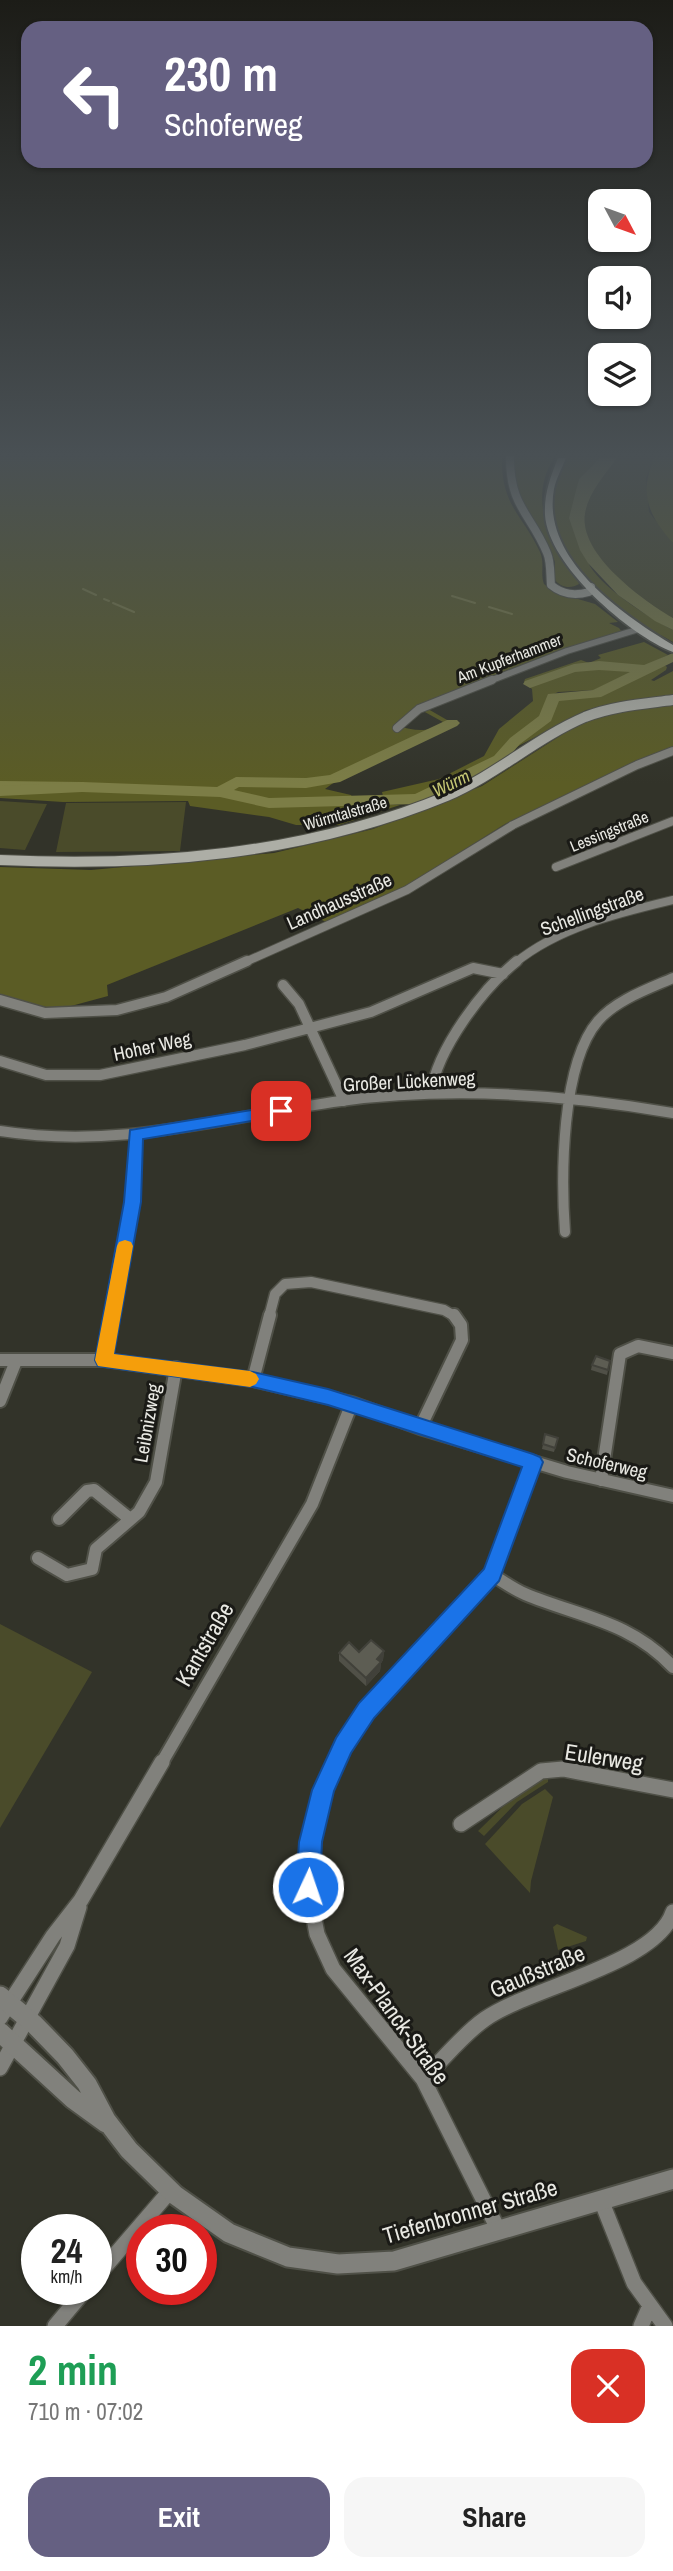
<!DOCTYPE html>
<html lang="en">
<head>
<meta charset="utf-8">
<style>
	body { margin:0; font-family:"Archivo Narrow",sans-serif; background:#f6f6f6; color:#222; height:100vh; display:flex; flex-direction:column; font-size:26px; white-space:nowrap }
	* { box-sizing:border-box; margin:0 }
	p { font-size:23px; color:#767676 }
	.icon { flex:none; width:38px; height:38px; fill:none; stroke:currentColor; stroke-width:2; stroke-linecap:round; stroke-linejoin:round }
	.map { position:relative; height:2326px; overflow:hidden }
	.side { display:flex; flex-direction:column; background:#fff; flex:1 }
	.side>* { flex:none }
	.hud { position:absolute; left:21px; top:21px; width:632px; height:147px; border-radius:21px; box-shadow:0 2px 5px #0004; background:#656082; color:#fff; overflow:hidden }
	.needle { width:46px; rotate:131deg }
	.tools { position:absolute; left:588px; top:189px; display:grid; gap:14px }
	.tools a { display:grid; place-items:center; width:63px; height:63px; border-radius:14px; background:#fff; box-shadow:0 2px 5px #0004; font-size:35px }
	.speed { position:absolute; left:21px; top:2214px; display:flex; gap:14px; font-size:35px; font-weight:700; text-align:center }
	.speed>* { display:grid; place-content:center; width:91px; height:91px; border-radius:50%; background:#fff; box-shadow:0 2px 5px #0004; line-height:1 }
	.speed small { font-size:18px; font-weight:400 }
	.speed .limit { border:10px solid #d22; background:#fff; color:#111 }
	.pin { position:absolute; display:grid; place-items:center; width:60px; height:60px; color:#fff; margin:-30px; border-radius:14px; box-shadow:0 4px 10px #0006 }
	.me { position:absolute; width:77px; margin:-38px; rotate:3deg; stroke-linejoin:round; filter:drop-shadow(0 0 5px #0008) }
	.turn { display:flex; align-items:center; gap:24px; height:147px; padding:0 28px; font-size:32px }
	.turn .icon { width:91px; height:91px; stroke-width:2.5 }
	.turn b { display:block; font-size:49px; line-height:60px }
	.round { display:grid; place-items:center; flex:none; width:74px; height:74px; border-radius:21px; background:#f6f6f6 }
	.head { display:flex; align-items:center; justify-content:space-between; height:119px; padding:0 28px }
	h1 { font-size:42px; font-weight:700; line-height:52px; color:#1e9e55 }
	.action { display:flex; gap:14px; margin-top:auto; padding:14px 28px }
	.action a { flex:1; height:80px; border-radius:21px; background:#656082; color:#fff; font-size:28px; font-weight:700; line-height:80px; text-align:center }
	.action a+a { background:#f6f6f6; color:#222 }
	.map>svg:first-child { display:block }
	.green { fill:#4a4b2a }
	.forest { fill:#5b5c25 }
	.water { fill:#7c7d46 }
	.lines { fill:none; stroke-linecap:round; stroke-linejoin:round }
	.stream { stroke:#7c7d46; stroke-width:2 }
	.canal { stroke:#7c7d46; stroke-width:10 }
	.river { fill:#7c7d46; fill-rule:evenodd }
	.minor-far4-casing { stroke:#4f5047; stroke-width:8 }
	.minor-far3-casing { stroke:#4f5047; stroke-width:10 }
	.minor-far2-casing { stroke:#4f5047; stroke-width:13 }
	.minor-far1-casing { stroke:#4f5047; stroke-width:16 }
	.minor-casing { stroke:#4f5047; stroke-width:18 }
	.tertiary-casing { stroke:#4f5047; stroke-width:23 }
	.secondary-far1-casing { stroke:#4f5047; stroke-width:10 }
	.secondary-casing { stroke:#4f5047; stroke-width:12 }
	.primary-casing { stroke:#4f5047; stroke-width:4 }
	.minor-far4 { stroke:#81817c; stroke-width:6 }
	.minor-far3 { stroke:#81817c; stroke-width:8 }
	.minor-far2 { stroke:#81817c; stroke-width:10 }
	.minor-far1 { stroke:#81817c; stroke-width:12 }
	.minor { stroke:#81817c; stroke-width:15 }
	.tertiary { stroke:#81817c; stroke-width:19 }
	.secondary-far1 { stroke:#adaea6; stroke-width:8 }
	.secondary { stroke:#adaea6; stroke-width:10 }
	.primary { fill:#cfd0c6; fill-rule:evenodd }
	.wall { fill:#505047 }
	.shaded-wall { fill:#41413a }
	.building { fill:#5d5d53; stroke:#41413a; stroke-width:2 }
	.route { fill:#1a73e8; stroke:#114b97; stroke-width:2 }
	.slow { fill:#f59e0b }
	.labels { text-anchor:middle; dominant-baseline:central; stroke-width:6; stroke-linejoin:round; paint-order:stroke }
	.far-street-label { font-size:16px; fill:#e9e9e3; stroke:#1a1a16 }
	.far-water-label { font-size:18px; font-style:italic; fill:#c4c673; stroke:#1a1a16 }
	.street-label { font-size:19px; fill:#e9e9e3; stroke:#1a1a16 }
	.near-street-label { font-size:23px; fill:#e9e9e3; stroke:#1a1a16 }
</style>
</head>
<body>
<div class="map">
<svg width="673" height="2326" viewBox="0 0 673 2326">
	<rect width="100%" height="100%" fill="#323329"/>
	<path class="green" d="M617,458h37l-8,20 3,34 24,31v75c-31,-19 -94,-62 -88,-104 3,-21 20,-39 32,-56z
		M0,801l47,3 -22,46 -25,-2z
		M186,802l-6,49 -124,1 10,-49z
		M0,1624l92,48 -92,156z
		M548,1776v6l-31,20 -33,34 -6,-5 39,-38z
		M545,1789l8,8 -22,84 -1,12 -45,-49 37,-40z
		M557,1924l30,13 -1,4 -28,9 -5,-23z"/>
	<path class="forest" d="M0,458h502c-1,48 21,57 38,94 5,11 0,22 4,32l10,8 41,12 23,18 -9,1 10,5 3,4 -178,64 -47,30c16,4 33,8 46,-4l-20,-11 5,-2 26,15 -118,57 -11,8 26,6 4,8 45,2 -61,20h-43l-27,-8 -79,-11 -2,-5 -125,1 -63,-4z
		M514,458h40c-27,42 -3,87 24,123l1,3c-8,5 -18,4 -24,-4v-18l-7,-18 -19,-30 -15,-33z
		M566,458h34l-21,21 -2,12c3,20 4,52 11,71 9,23 63,57 85,68v12c-17,-10 -36,-18 -51,-31 -24,-19 -66,-64 -70,-95 -2,-20 5,-41 14,-58z
		M654,458h19v85c-25,-28 -34,-49 -19,-85z
		M644,642l24,13 -74,35 -36,2 -8,4c-5,8 -4,18 -12,24 -15,13 -33,16 -40,37 -39,22 -69,39 -114,43l-2,-8 57,-13 45,-23 15,-27 34,-28 -1,-12 -8,-7 1,-3 56,-19 8,3 12,-5 -3,-3z
		M663,664l4,3 -1,3 -15,10 3,1 19,-10v25l-87,14 -79,42 13,-14 26,-19 10,-22 48,-4z
		M673,702v46l-168,76 -103,65 -76,33 -28,-14 -191,77 1,11 -48,13 -42,-6 -18,-7v-129l91,3 183,-17 99,-24 109,-43 95,-61 27,-11z"/>
	<path class="water" d="M600,458h17c-12,17 -29,35 -32,56 -6,41 58,86 88,104v12l-18,-9 -37,-26 -30,-32 -8,-13 -11,-32 10,-39z"/>
	<g class="lines">
		<path class="stream" d="M83,589l13,6
			M452,596l23,7
			M104,599l5,2
			M113,603l21,9
			M489,607l23,7"/>
		<path class="canal" d="M0,786l82,1"/>
		<path class="river" d="M673,653v9l-72,35 -42,4 -8,20 -31,23 -16,18 -86,42 -149,4 -49,-11 -138,-5 -82,4v-10l82,-4 135,5 19,-10 70,1 24,-3 117,-55h10l3,3 -3,3 -117,56 -34,6 -67,-1 -5,3 35,8 146,-4 79,-38 16,-18 29,-22 9,-22 45,-4 37,-18 -31,-2 -24,2 -45,16 -7,-4 2,-3 49,-17 25,-3 45,4z"/>
		<defs>
			<path id="minor-far4" d="M487,682l80,-31 72,-22"/>
			<path id="minor-far3" d="M397,728l22,-19 73,-29
				M556,867l117,-46
				M243,963l164,-73 106,-65 124,-60 36,-14
				M515,963c44,-36 104,-50 158,-63"/>
			<path id="minor-far2" d="M283,985l16,19 45,97
				M0,1000l45,13 72,-3 49,-13 81,-36
				M0,1061l46,14h54l145,-30 126,-33 102,-44 30,6
				M431,1093c6,-44 52,-105 86,-132
				M0,1131c121,19 223,-14 341,-30 111,-15 222,-7 332,12
				M565,1232c-4,-55 -4,-168 33,-211 18,-21 50,-32 75,-43
				M112,1317l20,-115 4,-68
				M269,1317l6,-23 10,-10 26,-2 133,28 12,7"/>
			<path id="minor-far1" d="M0,1360h104l149,20 99,23 68,25 147,44 106,24
				M104,1360l8,-45
				M253,1380l17,-65
				M0,1401l16,-40
				M420,1428l42,-88 -1,-15 -7,-10
				M601,1480l19,-126 18,-8 35,7
				M59,1519l28,-28 7,-1 36,29
				M38,1558l29,17 25,-6 4,-20 43,-37 17,-30 20,-114
				M492,1575c11,6 21,14 33,19 55,23 105,27 148,73
				M161,1764l151,-260 40,-101
				M336,1764l8,-19 23,-35 125,-135 41,-112"/>
			<path id="minor" d="M336,1762l-12,28 -14,52 -2,45 9,47 16,35 90,110 76,152
				M461,1824l80,-53 22,-2 110,21
				M0,2018l53,-82 28,-36 81,-138
				M0,2068l67,-122 12,-39
				M423,2079c20,-19 39,-44 62,-60 46,-32 171,-55 188,-107
				M601,2200l33,83 31,43
				M96,2277l74,-86
				M55,2326l31,-37
				M641,2326l7,-16"/>
			<path id="tertiary" d="M0,1996l34,28 31,32 22,28 19,36 23,30 46,45 54,38 59,24 50,7 56,-3 279,-82
				M0,2032l73,67 33,24"/>
			<path id="secondary-far1" d="M510,458c0,49 21,56 37,95 4,9 3,22 4,32 12,10 24,11 38,7l2,-5"/>
			<path id="secondary" d="M0,860c153,7 304,-5 447,-64 49,-21 89,-58 138,-79 28,-11 58,-13 88,-17"/>
			<path id="primary" d="M558,458h8c-4,10 -10,21 -12,31 -13,70 68,125 119,156v7c-44,-17 -125,-87 -128,-137 -1,-21 5,-37 13,-57z"/>
		</defs>
		<use href="#minor-far4" class="minor-far4-casing"/>
		<use href="#minor-far3" class="minor-far3-casing"/>
		<use href="#minor-far2" class="minor-far2-casing"/>
		<use href="#minor-far1" class="minor-far1-casing"/>
		<use href="#minor" class="minor-casing"/>
		<use href="#tertiary" class="tertiary-casing"/>
		<use href="#secondary-far1" class="secondary-far1-casing"/>
		<use href="#secondary" class="secondary-casing"/>
		<use href="#primary" class="primary-casing"/>
		<use href="#minor-far4" class="minor-far4"/>
		<use href="#minor-far3" class="minor-far3"/>
		<use href="#minor-far2" class="minor-far2"/>
		<use href="#minor-far1" class="minor-far1"/>
		<use href="#minor" class="minor"/>
		<use href="#tertiary" class="tertiary"/>
		<use href="#secondary-far1" class="secondary-far1"/>
		<use href="#secondary" class="secondary"/>
		<use href="#primary" class="primary"/>
	</g>
	<path class="wall" d="M610,1361l-3,14 -16,-5 1,-5z
		M545,1434l13,4 -4,14 -12,-3z
		M384,1651l-1,9 -2,3 -1,8 -14,15 -27,-25v-8z"/>
	<path class="shaded-wall" d="M384,1651l-1,9 -2,3 -1,8 -14,15v-8l11,-19z"/>
	<path class="building" d="M596,1356l14,5 -2,9 -16,-5z
		M545,1434l13,4 -3,10 -12,-4z
		M371,1640l13,11 -7,8 4,3 -15,16 -27,-25 10,-11 10,10z"/>
	<linearGradient id="sky" x2="0" y2="1"><stop stop-color="#1c1c17"/><stop offset="0.58" stop-color="#495054"/><stop offset="1" stop-color="#495054" stop-opacity="0"/></linearGradient>
	<rect width="673" height="784" fill="url(#sky)"/>
	<path class="route" d="M281,1105l6,2 2,4 -2,4 -144,24 -2,63 -27,152 139,18 75,17 205,65 7,3 3,5 -44,119 -125,137 -23,35 -17,38 -12,51 -2,45 -4,9 -8,3 -8,-3 -4,-9 3,-45 13,-52 24,-52 23,-35 125,-134 38,-102 -194,-62 -75,-18 -155,-21 -3,-6 29,-158 6,-72z"/>
	<path class="slow" d="M125,1240l6,2 2,4 -19,108 136,17 6,3 3,5 -3,5 -6,3 -152,-21 -3,-6 22,-114 2,-4z"/>
	<g class="labels">
		<g class="far-street-label">
			<text transform="translate(509 658) rotate(-21)">Am Kupferhammer</text>
			<text transform="translate(345 813) rotate(-16)">Würmtalstraße</text>
			<text transform="translate(609 831) rotate(-22)">Lessingstraße</text>
		</g>
		<g class="far-water-label">
			<text transform="translate(451 783) rotate(-26)">Würm</text>
		</g>
		<g class="street-label">
			<text transform="translate(339 901) rotate(-24)">Landhausstraße</text>
			<text transform="translate(592 911) rotate(-20)">Schellingstraße</text>
			<text transform="translate(152 1046) rotate(-12)">Hoher Weg</text>
			<text transform="translate(409 1081) rotate(-3)">Großer Lückenweg</text>
			<text transform="translate(147 1423) rotate(-80)">Leibnizweg</text>
			<text transform="translate(607 1463) rotate(13)">Schoferweg</text>
		</g>
		<g class="near-street-label">
			<text transform="translate(204 1644) rotate(-60)">Kantstraße</text>
			<text transform="translate(604 1757) rotate(9)">Eulerweg</text>
			<text transform="translate(537 1971) rotate(-23)">Gaußstraße</text>
			<text transform="translate(397 2016) rotate(54)">Max-Planck-Straße</text>
			<text transform="translate(470 2211) rotate(-16)">Tiefenbronner Straße</text>
		</g>
	</g>
</svg>
<div class="tools">
<a><svg class="needle" viewBox="-14 -14 28 28"><path d="M0-13l5 13h-10z" fill="#e53935"/><path d="M0 13l5-13h-10z" fill="#767676"/></svg></a>
<a><svg class="icon" aria-label="sound" viewBox="0 0 24 24"><path d="M4 9h4l5-4v14l-5-4H4zM17 9q2 3 0 6"/></svg></a>
<a><svg class="icon" aria-label="layers" viewBox="0 0 24 24"><path d="M12 4l9 5-9 5-9-5zM3 14l9 5 9-5"/></svg></a>
</div>
<div class="speed"><div>24<small>km/h</small></div><div class="limit">30</div></div>
<div class="pin" style="left:281px;top:1111px;background:#d93025"><svg class="icon" aria-label="arrive" viewBox="0 0 24 24"><path d="M6 21V4h12l-3 4 3 4H6"/></svg></div>
<svg class="me" style="left:308px;top:1887px" viewBox="-20 -20 40 40"><circle r="17" fill="#1a73e8" stroke="#fff" stroke-width="3"/><path d="M0-11L8 9 0 5-8 9z" fill="#fff"/></svg>
<div class="hud">
<div class="turn"><svg class="icon" aria-label="left" viewBox="0 0 24 24"><path d="M17 20v-9H6M10 6l-5 5 5 5"/></svg><div><b>230 m</b>Schoferweg</div></div>
</div>
</div>
<section class="side">
<div class="head"><div><h1>2 min</h1><p>710 m · 07:02</p></div><a class="round" style="background:#d93025;color:#fff"><svg class="icon" aria-label="close" viewBox="0 0 24 24"><path d="M6 6l12 12M18 6L6 18"/></svg></a></div>
<div class="action"><a>Exit</a><a>Share</a></div>
</section>
</body>
</html>
